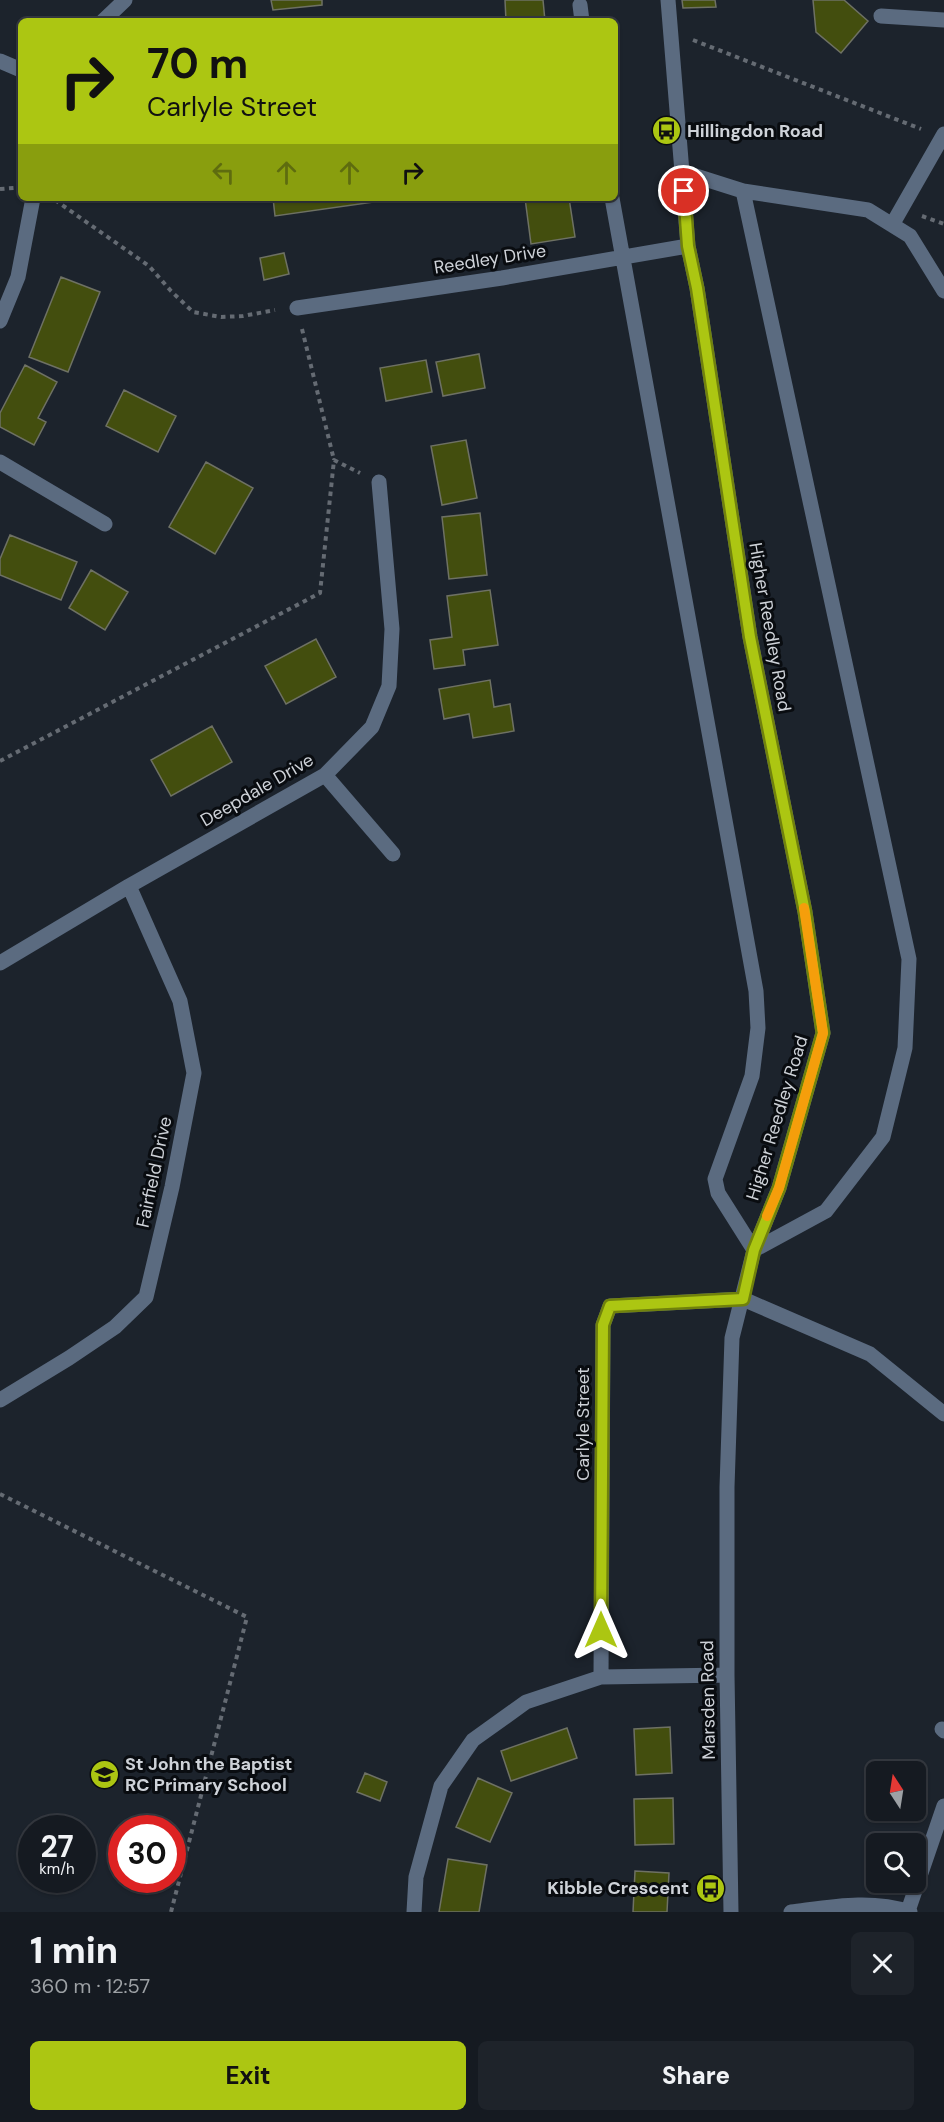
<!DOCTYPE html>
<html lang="en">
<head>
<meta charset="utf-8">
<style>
	body { margin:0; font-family:"DM Sans",sans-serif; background:#1e232a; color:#f1f3f6; height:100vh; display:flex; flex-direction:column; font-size:22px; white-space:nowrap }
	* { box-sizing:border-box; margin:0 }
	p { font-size:20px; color:#9da1a5 }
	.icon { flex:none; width:33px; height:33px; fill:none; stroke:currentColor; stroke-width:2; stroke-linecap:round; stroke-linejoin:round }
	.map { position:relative; height:1912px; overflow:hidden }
	.sheet { display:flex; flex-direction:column; background:#151a21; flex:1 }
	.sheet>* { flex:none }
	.banner { position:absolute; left:18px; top:18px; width:600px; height:183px; border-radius:9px; box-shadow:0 2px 4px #0004,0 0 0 2px #34383f; background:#acc612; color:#111; overflow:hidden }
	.needle { width:39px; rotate:348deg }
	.fabs { position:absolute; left:866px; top:1761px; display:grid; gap:12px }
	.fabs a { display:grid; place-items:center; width:60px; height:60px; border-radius:9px; background:#151a21; box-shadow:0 2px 4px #0004,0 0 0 2px #34383f; font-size:30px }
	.speed { position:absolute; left:18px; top:1815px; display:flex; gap:12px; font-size:30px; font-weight:700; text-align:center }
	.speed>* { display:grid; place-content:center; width:78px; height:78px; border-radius:50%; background:#151a21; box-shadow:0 2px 4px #0004,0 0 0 2px #34383f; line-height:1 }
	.speed small { font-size:15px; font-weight:400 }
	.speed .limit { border:9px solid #d22; background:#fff; color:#111 }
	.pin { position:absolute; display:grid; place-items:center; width:51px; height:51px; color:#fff; margin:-26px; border:3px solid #fff; border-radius:50%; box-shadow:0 2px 6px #0007 }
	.me { position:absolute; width:66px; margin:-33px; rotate:0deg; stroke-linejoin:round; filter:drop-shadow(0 0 4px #0008) }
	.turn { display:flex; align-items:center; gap:21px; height:126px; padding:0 30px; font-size:27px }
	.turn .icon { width:78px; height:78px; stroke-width:2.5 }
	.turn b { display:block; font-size:42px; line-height:51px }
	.lanes { display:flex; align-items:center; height:57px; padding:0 30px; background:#0003; justify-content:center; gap:30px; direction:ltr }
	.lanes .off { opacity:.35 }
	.round { display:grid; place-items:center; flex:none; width:63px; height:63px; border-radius:9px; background:#1e232a }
	.overview { display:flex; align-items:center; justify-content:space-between; height:102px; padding:0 30px }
	h1 { font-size:36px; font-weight:800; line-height:45px }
	.cta { display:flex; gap:12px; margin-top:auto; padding:12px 30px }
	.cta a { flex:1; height:69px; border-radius:9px; background:#acc612; color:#111; font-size:24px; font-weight:800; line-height:69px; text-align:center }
	.cta a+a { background:#1e232a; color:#f1f3f6 }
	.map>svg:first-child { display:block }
	.building { fill:#434e0e; stroke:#6e7164; stroke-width:1.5 }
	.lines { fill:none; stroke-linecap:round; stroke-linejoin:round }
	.path { stroke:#656b73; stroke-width:4; stroke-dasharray:4.5 4.5; stroke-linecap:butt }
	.minor { stroke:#5b6b80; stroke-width:15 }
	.route-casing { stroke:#70810c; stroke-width:15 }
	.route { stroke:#acc612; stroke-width:10 }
	.slow { stroke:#f59e0b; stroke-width:10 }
	.labels { text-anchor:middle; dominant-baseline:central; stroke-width:6; stroke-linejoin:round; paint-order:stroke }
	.poi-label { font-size:18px; font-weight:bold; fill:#ced2d8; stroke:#090c10; text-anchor:start }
	.street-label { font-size:18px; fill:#ced2d8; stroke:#090c10 }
</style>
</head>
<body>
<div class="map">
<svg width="944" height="1912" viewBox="0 0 944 1912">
	<rect width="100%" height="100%" fill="#1c232c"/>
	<path class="building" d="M271,0h51v5l-49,5z
		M505,0h38l2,21h-39z
		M682,0h33l1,7 -33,1z
		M813,0h31l24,21 -27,32 -25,-21z
		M273,198h129l-127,18z
		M525,198h44l6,39 -44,7z
		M284,253l5,21 -25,6 -4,-22z
		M61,277l39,15 -32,80 -39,-15z
		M479,354l6,34 -42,8 -7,-34z
		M426,360l6,32 -46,9 -6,-33z
		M25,365l32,17 -19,36 8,4 -12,23 -34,-18v-14z
		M124,390l52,26 -18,36 -52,-26z
		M466,440l11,58 -35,7 -11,-59z
		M206,462l47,26 -38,66 -46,-27z
		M480,513l7,62 -38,4 -7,-62z
		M10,535l67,27 -16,38 -61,-25v-16z
		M91,570l37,22 -23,38 -36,-22z
		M490,590l8,55 -35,5 2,15 -31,4 -4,-29 22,-3 -5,-41z
		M316,639l20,38 -50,27 -21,-38z
		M490,680l4,27 16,-3 4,27 -41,7 -4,-24 -25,5 -5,-30z
		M212,726l20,36 -61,34 -20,-36z
		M670,1727l2,46 -36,2 -2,-46z
		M567,1728l10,30 -66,23 -10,-30z
		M365,1773l22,9 -7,19 -23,-9z
		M478,1778l34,15 -22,49 -34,-15z
		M673,1798l1,46 -39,1 -1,-46z
		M448,1859l39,6 -8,47h-40z
		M635,1871l34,2 -2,39h-34z"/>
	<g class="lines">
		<path class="path" d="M693,40l228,89
			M0,189l14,-1
			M55,200l94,66 22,25 22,21 28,5 22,-1 32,-6
			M922,216l22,8
			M302,329l32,131
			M0,761l320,-168 14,-133 26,13
			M0,1494l247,123 -76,295"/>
		<path class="minor" d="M668,0l20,246 9,42 53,349 55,275 18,121 -44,155 -25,62 -22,88 -5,149v188l4,237
			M580,5l2,16
			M881,16l63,4
			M103,21l22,-21
			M0,61l21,9
			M683,172l60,19 125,19 42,26 34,55
			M612,198l144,793 2,37 -6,48 -37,103 3,14 36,57 72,-39 57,-74 22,-89 4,-89 -166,-768
			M892,225l52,-91
			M297,308l205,-30 186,-32
			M0,321l18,-44 15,-79
			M0,462l105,62
			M325,775l68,79
			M0,963l129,-77 196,-111 47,-48 17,-41 3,-57 -13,-147
			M0,1400l69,-42 46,-31 31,-30 26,-110 22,-114 -14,-72 -51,-115
			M601,1677l2,-352 7,-19 133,-7 127,55 74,60
			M942,1729l2,2
			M908,1911l36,-105
			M414,1912l2,-35 25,-91 32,-46 53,-38 75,-25 126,-2
			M791,1912c40,-5 79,-13 119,0"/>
	</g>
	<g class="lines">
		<defs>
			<path id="route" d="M601,1630l2,-305 7,-19 133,-7 11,-49 25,-62 44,-155 -18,-121 -55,-275 -53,-349 -9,-42 -4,-55"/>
		</defs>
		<use href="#route" class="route-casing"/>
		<use href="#route" class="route"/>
		<path class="slow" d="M767,1216l12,-28 44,-155 -19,-125"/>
	</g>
	<defs>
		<symbol id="bus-disc" viewBox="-11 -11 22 22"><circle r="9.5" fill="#acc612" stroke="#090c10"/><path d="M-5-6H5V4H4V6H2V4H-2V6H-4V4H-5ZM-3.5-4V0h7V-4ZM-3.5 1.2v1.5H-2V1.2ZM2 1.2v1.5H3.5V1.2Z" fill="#111"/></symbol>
		<symbol id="school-disc" viewBox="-11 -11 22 22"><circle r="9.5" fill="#acc612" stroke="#090c10"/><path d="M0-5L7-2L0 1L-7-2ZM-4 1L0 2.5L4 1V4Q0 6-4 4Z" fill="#111"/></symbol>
	</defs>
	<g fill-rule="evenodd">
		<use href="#bus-disc" x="650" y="114" width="33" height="33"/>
		<use href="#school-disc" x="88" y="1758" width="33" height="33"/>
		<use href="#bus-disc" x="694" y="1872" width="33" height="33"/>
	</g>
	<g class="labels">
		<g class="poi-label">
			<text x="687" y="131">Hillingdon Road</text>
			<text x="125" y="1764">St John the Baptist<tspan x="125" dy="21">RC Primary School</tspan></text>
			<text x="689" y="1888" text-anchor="end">Kibble Crescent</text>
		</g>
		<g class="street-label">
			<text transform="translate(490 259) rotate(-9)">Reedley Drive</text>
			<text transform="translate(770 627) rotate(80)">Higher Reedley Road</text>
			<text transform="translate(257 790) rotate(-30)">Deepdale Drive</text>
			<text transform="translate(777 1118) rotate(-73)">Higher Reedley Road</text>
			<text transform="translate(154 1172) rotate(-78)">Fairfield Drive</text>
			<text transform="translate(583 1424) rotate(-90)">Carlyle Street</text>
			<text transform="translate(708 1700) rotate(-91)">Marsden Road</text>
		</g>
	</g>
</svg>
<div class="fabs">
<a><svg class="needle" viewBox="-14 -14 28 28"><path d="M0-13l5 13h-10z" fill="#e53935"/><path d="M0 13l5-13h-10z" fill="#9da1a5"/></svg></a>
<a><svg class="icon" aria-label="search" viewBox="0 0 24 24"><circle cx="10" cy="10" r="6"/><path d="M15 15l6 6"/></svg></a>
</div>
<div class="speed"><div>27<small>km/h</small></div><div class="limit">30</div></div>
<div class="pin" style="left:684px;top:191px;background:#d93025"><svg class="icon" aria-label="arrive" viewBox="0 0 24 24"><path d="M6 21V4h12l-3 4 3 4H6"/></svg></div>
<svg class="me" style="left:601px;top:1630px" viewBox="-20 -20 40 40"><path d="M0-17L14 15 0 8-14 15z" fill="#acc612" stroke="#fff" stroke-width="4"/></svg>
<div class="banner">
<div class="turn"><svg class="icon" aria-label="right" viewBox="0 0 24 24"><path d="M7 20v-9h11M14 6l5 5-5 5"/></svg><div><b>70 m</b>Carlyle Street</div></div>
<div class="lanes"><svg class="icon off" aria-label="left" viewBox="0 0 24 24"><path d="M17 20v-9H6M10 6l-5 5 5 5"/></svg><svg class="icon off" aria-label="ahead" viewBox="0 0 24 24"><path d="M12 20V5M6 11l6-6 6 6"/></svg><svg class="icon off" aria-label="ahead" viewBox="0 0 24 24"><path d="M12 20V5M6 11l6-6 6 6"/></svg><svg class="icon" aria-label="right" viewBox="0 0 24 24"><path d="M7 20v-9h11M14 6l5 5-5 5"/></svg></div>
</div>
</div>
<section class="sheet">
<div class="overview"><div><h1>1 min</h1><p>360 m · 12:57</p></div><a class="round"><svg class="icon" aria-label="close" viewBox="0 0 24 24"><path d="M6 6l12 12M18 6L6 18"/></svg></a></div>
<div class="cta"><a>Exit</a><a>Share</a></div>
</section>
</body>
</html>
